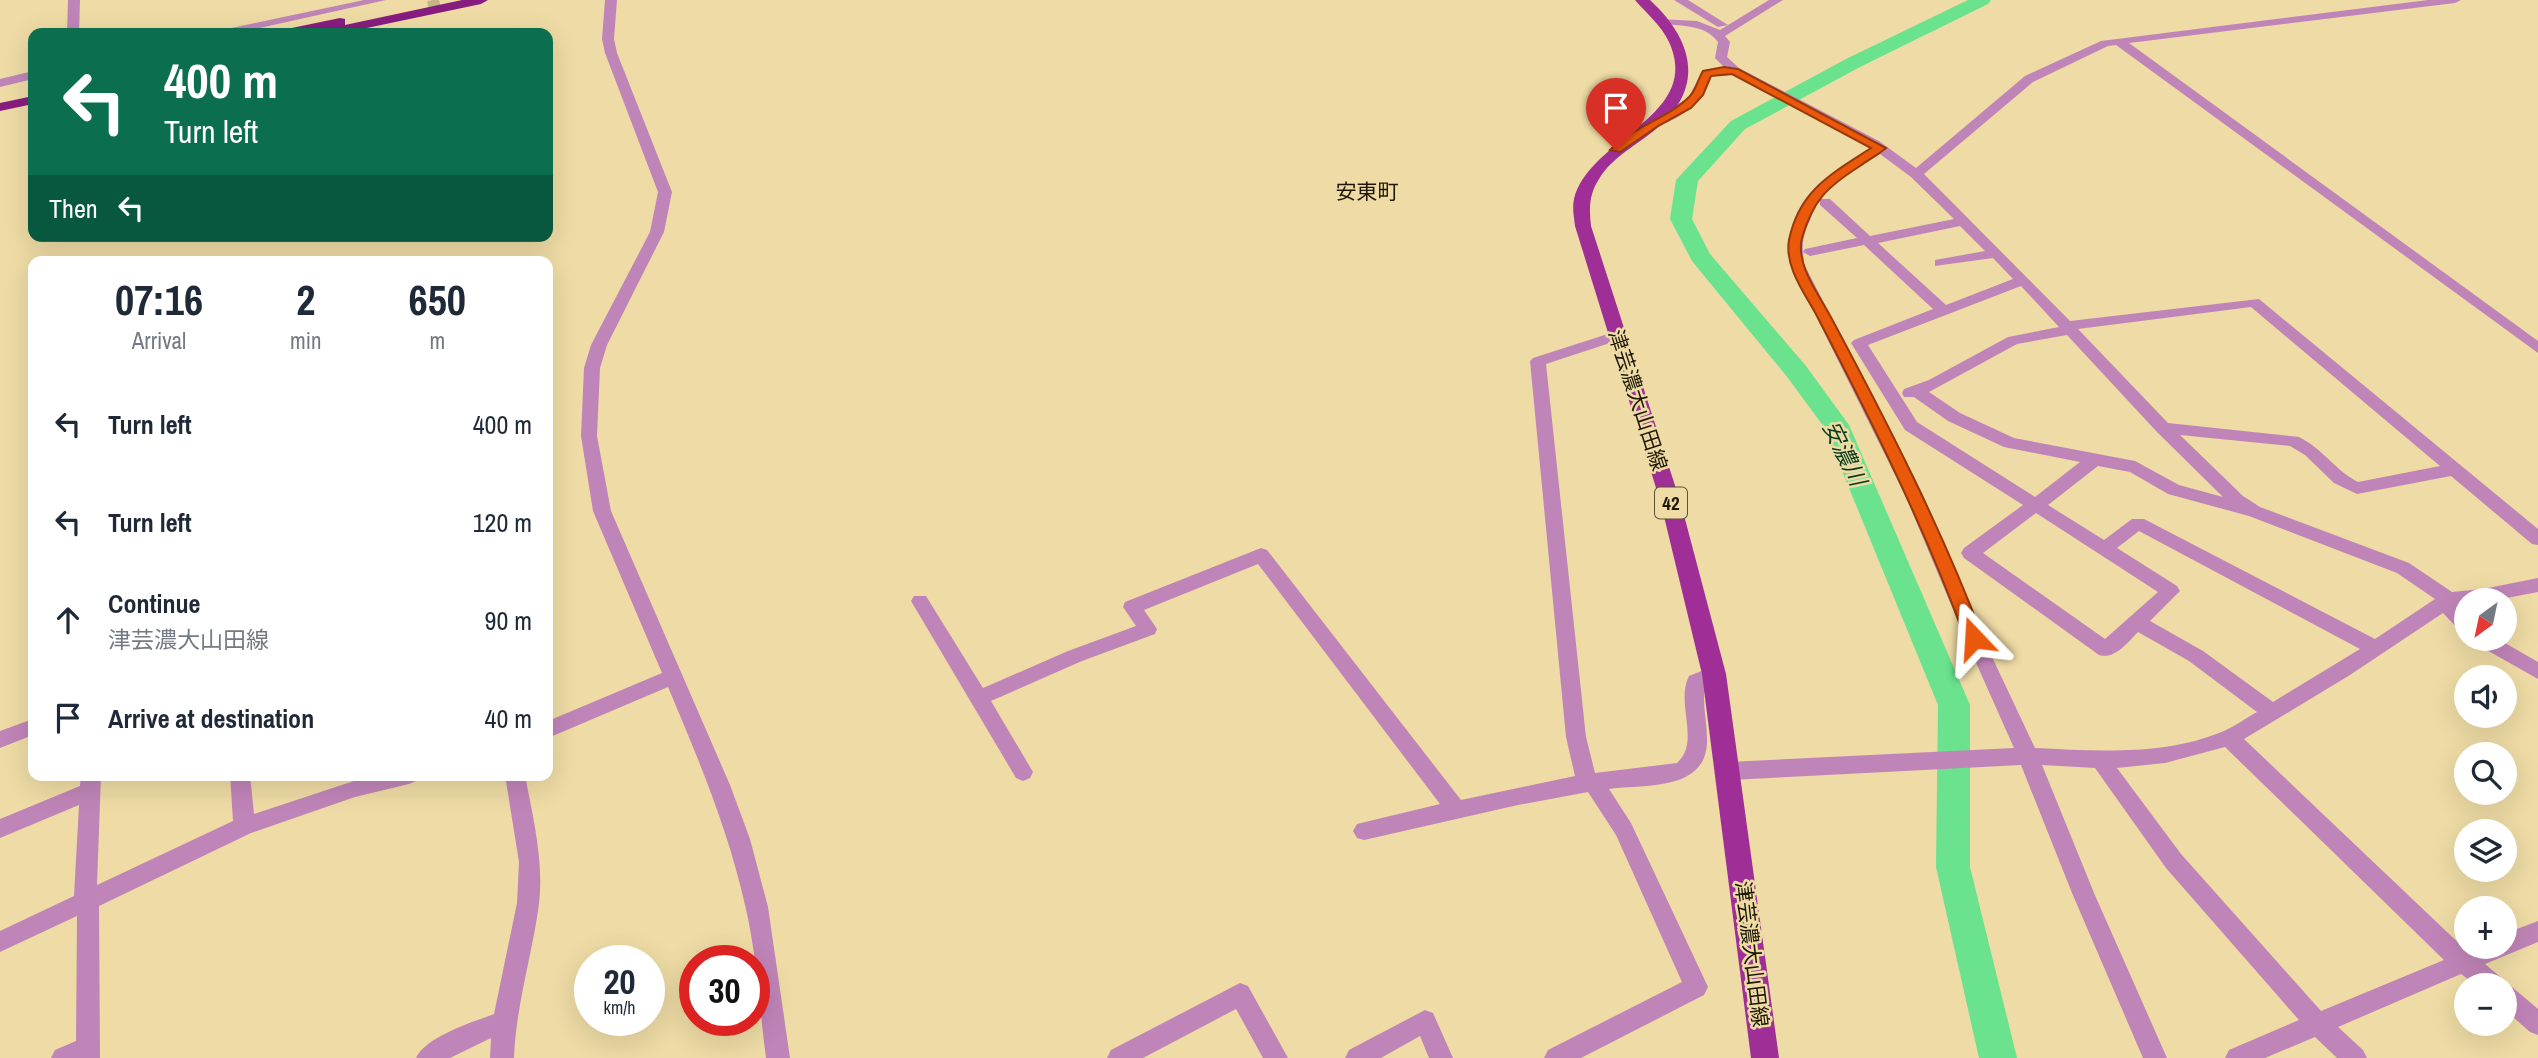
<!DOCTYPE html>
<html lang="en">
<head>
<meta charset="utf-8">
<style>
	body { margin:0; font-family:"Archivo Narrow","Noto Sans JP",sans-serif; background:#f6f6f7; color:#1f2937; height:100vh; display:flex; flex-direction:column; font-size:26px; white-space:nowrap }
	* { box-sizing:border-box; margin:0 }
	p { font-size:23px; color:#747a83 }
	.icon { flex:none; width:38px; height:38px; fill:none; stroke:currentColor; stroke-width:2; stroke-linecap:round; stroke-linejoin:round }
	.map { position:relative; flex:1; overflow:hidden }
	.sheet { position:absolute; left:28px; top:256px; width:525px; height:525px; display:flex; flex-direction:column; background:#fff; border-radius:14px; box-shadow:0 7px 28px #0002 }
	.sheet>* { flex:none }
	.banner { position:absolute; left:28px; top:28px; width:525px; height:214px; border-radius:14px; box-shadow:0 7px 28px #0002; background:#0b6e4f; color:#fff; overflow:hidden }
	.needle { width:46px; rotate:213deg }
	.buttons { position:absolute; left:2454px; top:588px; display:grid; gap:14px }
	.buttons a { display:grid; place-items:center; width:63px; height:63px; border-radius:50%; background:#fff; box-shadow:0 7px 28px #0002; font-size:35px }
	.speed { position:absolute; left:574px; top:945px; display:flex; gap:14px; font-size:35px; font-weight:700; text-align:center }
	.speed>* { display:grid; place-content:center; width:91px; height:91px; border-radius:50%; background:#fff; box-shadow:0 7px 28px #0002; line-height:1 }
	.speed small { font-size:18px; font-weight:400 }
	.speed .limit { border:10px solid #d22; background:#fff; color:#111 }
	.pin { position:absolute; display:grid; place-items:center; width:60px; height:60px; color:#fff; margin:-72px -30px; border-radius:50% 50% 50% 0; rotate:-45deg; box-shadow:0 0 7px #0007 }
	.pin .icon { rotate:45deg }
	.me { position:absolute; width:77px; margin:-38px; rotate:340deg; stroke-linejoin:round; filter:drop-shadow(0 0 5px #0008) }
	.turn { display:flex; align-items:center; gap:24px; height:147px; padding:0 21px; font-size:32px }
	.turn .icon { width:91px; height:91px; stroke-width:2.5 }
	.turn b { display:block; font-size:49px; line-height:60px }
	.then { display:flex; align-items:center; height:66px; padding:0 21px; background:#0003; gap:14px; font-size:26px }
	.eta { display:flex; justify-content:space-evenly; align-items:center; height:119px; text-align:center }
	.eta b { font-size:42px; font-weight:700; line-height:49px }
	ul { padding:0; list-style:none }
	li { display:flex; align-items:center; gap:21px; height:98px; padding:0 21px }
	li div { flex:1 }
	li b { display:block; font-size:26px }
	li em { font-style:normal }
	.map>svg:first-child { display:block }
	.lines { fill:none; stroke-linecap:round; stroke-linejoin:round }
	.river { fill:#6ae28e; fill-rule:evenodd }
	.minor-tunnel { stroke:#c5b485; stroke-width:12; stroke-dasharray:12 6; stroke-linecap:butt }
	.minor { fill:#c085b8; fill-rule:evenodd }
	.major { fill:#9f2f97; fill-rule:evenodd }
	.highway { fill:#871d7f; fill-rule:evenodd }
	.route { fill:#ea580c; stroke:#983908; stroke-width:2 }
	.labels { text-anchor:middle; dominant-baseline:central; stroke-width:5; stroke-linejoin:round; paint-order:stroke }
	.shield { fill:#eedba5; stroke:#5d5234; stroke-width:2 }
	.shield-label { font-size:19px; font-weight:bold; fill:#1f1804 }
	.far-quarter-label { font-size:21px; fill:#1f1804; stroke:#eedba5 }
	.street-label { font-size:21px; fill:#1f1804; stroke:#eedba5 }
	.water-label { font-size:23px; font-style:italic; fill:#093c1c; stroke:#eedba5 }
</style>
</head>
<body>
<div class="map">
<svg width="2538" height="1058" viewBox="0 0 2538 1058">
	<rect width="100%" height="100%" fill="#eedba5"/>
	<g class="lines">
		<path class="river" d="M1968,0h23l-3,4 -128,63 -115,62 -47,52 -6,38 18,35 96,112 43,59 121,280v162l47,191h-38l-43,-191 2,-162 -114,-278 -36,-49 -96,-117 -22,-42 6,-39 55,-59 115,-62z"/>
		<path class="minor-tunnel" d="M433,0l3,15"/>
		<path class="minor" d="M68,0h12l-1,33h-12z
			M364,0h22l-149,33h-21l6,-3z
			M605,0h12l-3,39 3,14 55,139 -8,40 -57,113 -7,23 -3,68 14,75 119,274 20,54 18,68 22,151h-24c-7,-52 -9,-103 -21,-153 -17,-76 -47,-147 -77,-218l-120,51v-17l114,-48 -69,-162 -12,-75 3,-68 7,-23 59,-113 8,-40 -53,-139 -3,-14z
			M1674,0h14l40,25 -10,2z
			M1769,0h14l-58,36 5,6 -3,15 12,11 140,73 37,27 109,-92 76,-35 327,-41h33l-6,3 -326,40 409,298v12l-422,-308 -8,1 -75,36 -109,92 146,147 189,-22 279,230v16l-6,-1 -81,-68 -94,18 -23,-11 -29,-28 -15,-9 -110,-11 63,61 17,11 149,56 43,29 31,-3 55,-11v14l-42,8h-30v4l-7,1 7,9v18l-7,-2 -16,-17 -93,62 -106,64 222,211 9,-3h29v-13l34,-13v21l-53,22 53,45v26l-8,-3 -26,-23v-24h-28l-15,-11 -123,53 25,23 4,8h-30l-22,-21 -50,21h-40l4,-8 70,-30 -133,-152 -71,-100 -53,-3 52,128 73,165h-24l-71,-165 -51,-128 -292,15 -7,-3 -3,-6 3,-6 7,-3 285,-14 -49,-110 -60,-143 -115,-231c-5,-66 32,-85 81,-116l-138,-73 -22,1c-14,29 -26,42 -58,51l-6,-4 41,-25 15,-28 22,-2 -10,-10 3,-16c-14,-19 -38,-15 -59,-19v-4l38,2 23,9zM1880,154l31,23 43,42 -84,17 -40,-37h-10v6l37,33 -52,11 -2,3c-1,-13 2,-20 7,-32 14,-38 37,-45 70,-66zM1960,226l25,25 -50,9v6l58,-8 20,21 -67,26 -68,-62zM1864,245l69,64 -79,31 -3,3 54,87 118,75 -59,43 -3,5 3,5 135,97c16,5 29,-13 39,-23l51,29 68,51c-11,6 -22,14 -33,19 -59,25 -127,20 -189,17l-52,-110 -60,-143 -119,-231 -1,-12 7,4zM2021,286l38,41 -51,10 -79,43 -25,9 -2,4 2,4h10l34,24 56,26 76,15 -45,35 -118,-75 -49,-77zM2251,307l189,159 -82,16c-22,-11 -36,-34 -59,-45l-131,-14 -90,-94zM2067,335l90,97 66,65 -44,-12 -44,-24 -121,-23 -54,-25 -31,-21 88,-48zM2098,466l32,6 38,22 81,22 148,57 38,26 -60,40 -231,-120h-12l-28,21 -56,-35zM2036,513l122,79 -53,47 -122,-86zM2139,531l221,118 -87,53 -70,-51 -53,-30 30,-30 -3,-5 -60,-38zM2225,747l219,213 -123,51 -140,-157 -64,-86 48,-5z
			M33,71v8l-33,8v-8z
			M1617,331l5,2 3,3 -3,3 -76,25 40,373 9,36 82,-10c24,-21 -2,-60 12,-87l25,-10 7,3 3,5 -3,5 -16,7c-3,18 2,35 2,53 1,53 -62,45 -98,50l22,34 77,164 -4,8 -123,63h-37l4,-8 134,-68 -66,-147 -28,-43 -70,13 -154,35 -7,-2 -4,-7 4,-7 83,-20 -182,-240 -114,46 13,19 -2,5 -73,27 -91,40 42,71 -3,6 -7,3 -7,-3 -105,-177 3,-5h12l57,92 85,-37 68,-25 -13,-19 2,-5 136,-54 6,2 194,250 114,-24 -9,-39 -36,-376 3,-3z
			M2474,639h24l40,23v17l-62,-35z
			M33,719v16l-33,13v-17z
			M81,775h20l-4,110 136,-64 -3,-46h20l4,39 118,-39h47l-3,6 -7,3 -54,13 -104,36 -152,73 1,152h-49l4,-8 21,-9 1,-125 -77,36v-21l74,-35 5,-91 -79,33v-19l80,-33z
			M505,775h20c8,43 19,85 14,129 -7,52 -23,101 -25,154h-24l1,-20 -41,20h-34c9,-21 57,-36 78,-44l23,-111 2,-41z
			M1240,983l8,3 40,72h-25l-27,-49 -93,49h-36l4,-8z
			M1425,1010l8,3 20,45h-24l-9,-22 -39,22h-36l4,-8z"/>
		<path class="major" d="M1635,0h15c43,40 56,87 6,129 -19,16 -44,28 -57,50 -10,15 -10,30 -8,47l90,278 45,170 53,384h-28l-49,-384 -41,-170 -86,-278c-1,-9 -3,-18 -1,-27 16,-62 129,-82 95,-157 -8,-17 -22,-28 -34,-42z"/>
		<path class="highway" d="M462,0h26l-7,4 -138,29h-25l2,-3 -40,3 2,-3 58,-12 5,1v6z
			M33,96v8l-33,7v-8z"/>
	</g>
	<path class="route" d="M1724,67l14,2 148,79c-8,7 -18,12 -26,18 -33,21 -47,34 -58,72 -7,28 19,59 31,83 55,103 109,208 150,317l-3,5h-12l-3,-5c-40,-110 -93,-216 -147,-320 -12,-23 -34,-51 -29,-78 10,-50 44,-67 82,-92l-139,-74 -21,2 -8,19 -12,13 -33,18 -38,26 -10,-2c22,-23 59,-32 80,-54 6,-6 8,-17 13,-25z"/>
	<g class="labels">
		<rect class="shield" x="1655" y="487.5" width="32" height="31" rx="5"/>
		<g class="shield-label">
			<text x="1671" y="503">42</text>
		</g>
		<g class="far-quarter-label">
			<text x="1367" y="191">安東町</text>
		</g>
		<g class="street-label">
			<text transform="translate(1638 400) rotate(72)">津芸濃大山田線</text>
			<text transform="translate(1752 954) rotate(83)">津芸濃大山田線</text>
		</g>
		<g class="water-label">
			<text transform="translate(1845 453) rotate(64)">安濃川</text>
		</g>
	</g>
</svg>
<div class="buttons">
<a><svg class="needle" viewBox="-14 -14 28 28"><path d="M0-13l5 13h-10z" fill="#e53935"/><path d="M0 13l5-13h-10z" fill="#747a83"/></svg></a>
<a><svg class="icon" aria-label="sound" viewBox="0 0 24 24"><path d="M4 9h4l5-4v14l-5-4H4zM17 9q2 3 0 6"/></svg></a>
<a><svg class="icon" aria-label="search" viewBox="0 0 24 24"><circle cx="10" cy="10" r="6"/><path d="M15 15l6 6"/></svg></a>
<a><svg class="icon" aria-label="layers" viewBox="0 0 24 24"><path d="M12 4l9 5-9 5-9-5zM3 14l9 5 9-5"/></svg></a>
<a>+</a>
<a>−</a>
</div>
<div class="speed"><div>20<small>km/h</small></div><div class="limit">30</div></div>
<div class="pin" style="left:1616px;top:150px;background:#d93025"><svg class="icon" aria-label="arrive" viewBox="0 0 24 24"><path d="M6 21V4h12l-3 4 3 4H6"/></svg></div>
<svg class="me" style="left:1974px;top:638px" viewBox="-20 -20 40 40"><path d="M0-17L14 15 0 8-14 15z" fill="#ea580c" stroke="#fff" stroke-width="4"/></svg>
<div class="banner">
<div class="turn"><svg class="icon" aria-label="left" viewBox="0 0 24 24"><path d="M17 20v-9H6M10 6l-5 5 5 5"/></svg><div><b>400 m</b>Turn left</div></div>
<div class="then">Then<svg class="icon" aria-label="left" viewBox="0 0 24 24"><path d="M17 20v-9H6M10 6l-5 5 5 5"/></svg></div>
</div>
<section class="sheet">
<div class="eta">
<div><b>07:16</b><p>Arrival</p></div>
<div><b>2</b><p>min</p></div>
<div><b>650</b><p>m</p></div>
</div>
<ul>
<li><svg class="icon" aria-label="left" viewBox="0 0 24 24"><path d="M17 20v-9H6M10 6l-5 5 5 5"/></svg><div><b>Turn left</b></div><em>400 m</em></li>
<li><svg class="icon" aria-label="left" viewBox="0 0 24 24"><path d="M17 20v-9H6M10 6l-5 5 5 5"/></svg><div><b>Turn left</b></div><em>120 m</em></li>
<li><svg class="icon" aria-label="ahead" viewBox="0 0 24 24"><path d="M12 20V5M6 11l6-6 6 6"/></svg><div><b>Continue</b><p>津芸濃大山田線</p></div><em>90 m</em></li>
<li><svg class="icon" aria-label="arrive" viewBox="0 0 24 24"><path d="M6 21V4h12l-3 4 3 4H6"/></svg><div><b>Arrive at destination</b></div><em>40 m</em></li>
</ul>
</section>
</div>
</body>
</html>
